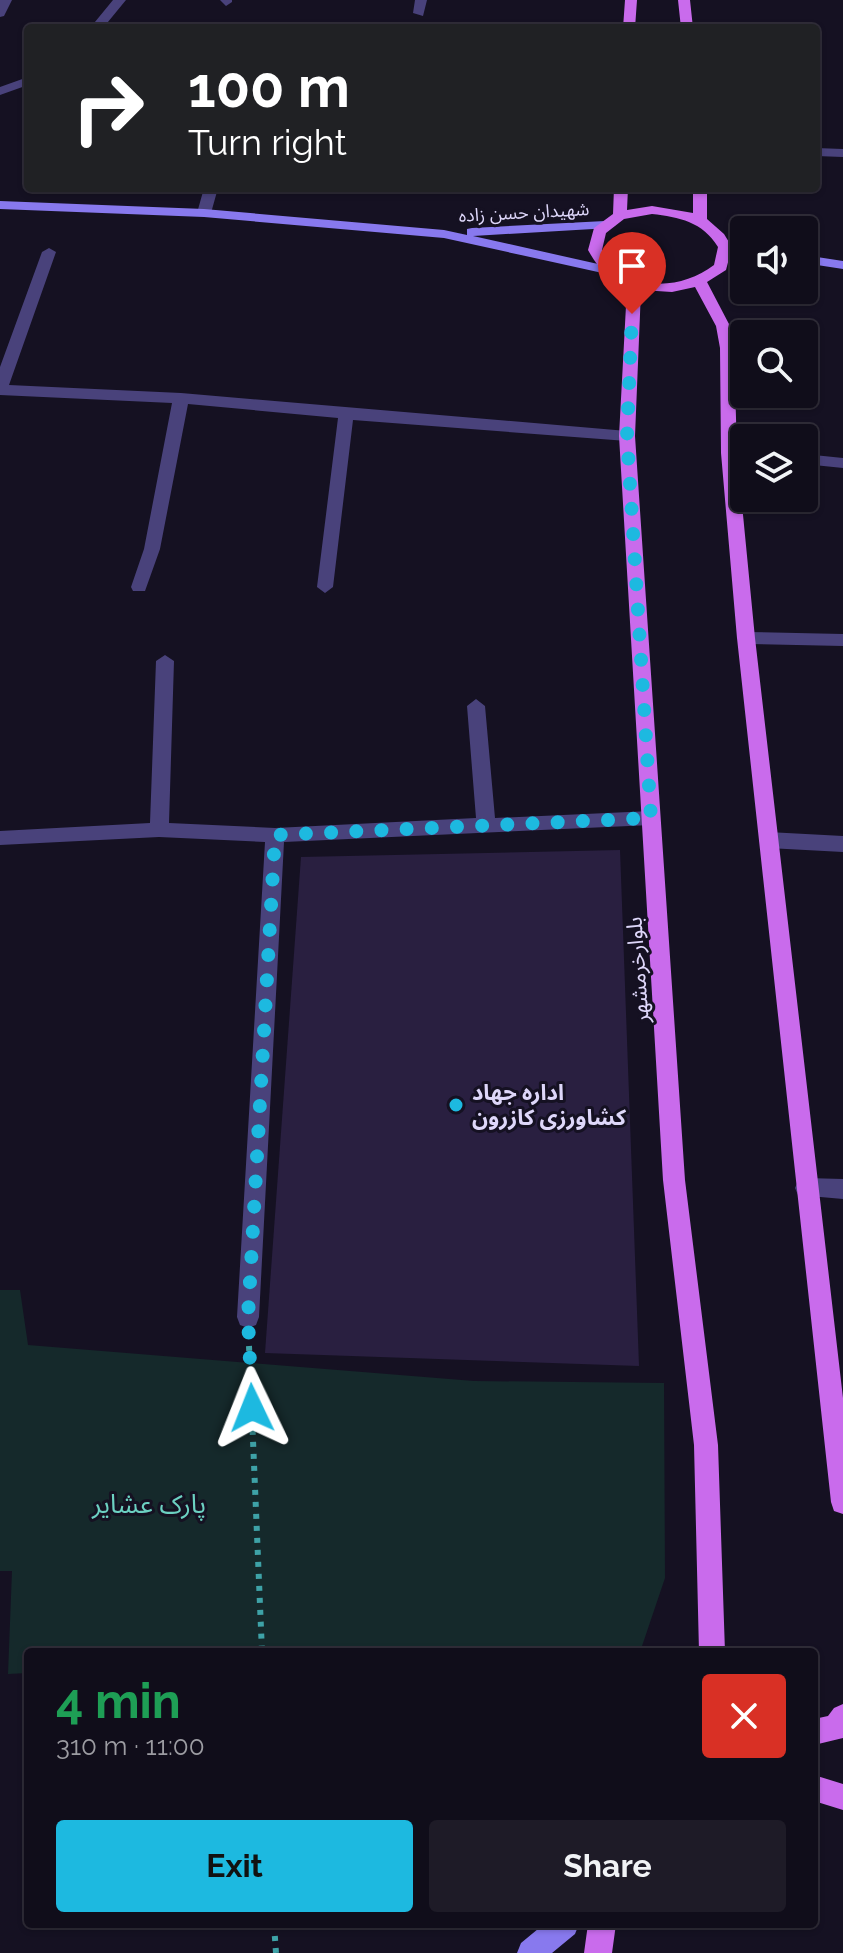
<!DOCTYPE html>
<html lang="en">
<head>
<meta charset="utf-8">
<style>
	body { margin:0; font-family:Raleway,"Noto Sans Arabic",sans-serif; background:#1e1b27; color:#f1f3f6; height:100vh; display:flex; flex-direction:column; font-size:30px; white-space:nowrap }
	* { box-sizing:border-box; margin:0 }
	p { font-size:26px; color:#9c9ca2 }
	.icon { flex:none; width:44px; height:44px; fill:none; stroke:currentColor; stroke-width:2; stroke-linecap:round; stroke-linejoin:round }
	.map { position:relative; flex:1; overflow:hidden }
	.panel { position:absolute; left:24px; top:1648px; width:794px; height:280px; display:flex; flex-direction:column; background:#100d1a; border-radius:8px; box-shadow:0 2px 6px #0004,0 0 0 2px #302d39 }
	.panel>* { flex:none }
	.top-card { position:absolute; left:24px; top:24px; width:796px; height:168px; border-radius:8px; box-shadow:0 2px 6px #0004,0 0 0 2px #302d39; background:#202124; color:#fff; overflow:hidden }
	.fabs { position:absolute; left:730px; top:216px; display:grid; gap:16px }
	.fabs a { display:grid; place-items:center; width:88px; height:88px; border-radius:8px; background:#100d1a; box-shadow:0 2px 6px #0004,0 0 0 2px #302d39; font-size:40px }
	.pin { position:absolute; display:grid; place-items:center; width:68px; height:68px; color:#fff; margin:-82px -34px; border-radius:50% 50% 50% 0; rotate:-45deg; box-shadow:0 0 8px #0007 }
	.pin .icon { rotate:45deg }
	.me { position:absolute; width:88px; margin:-44px; rotate:358deg; stroke-linejoin:round; filter:drop-shadow(0 0 6px #0008) }
	.turn { display:flex; align-items:center; gap:28px; height:168px; padding:0 32px; font-size:36px }
	.turn .icon { width:104px; height:104px; stroke-width:2.5 }
	.turn b { display:block; font-size:56px; line-height:68px }
	.round { display:grid; place-items:center; flex:none; width:84px; height:84px; border-radius:8px; background:#1e1b27 }
	.headline { display:flex; align-items:center; justify-content:space-between; height:136px; padding:0 32px }
	h1 { font-size:48px; font-weight:700; line-height:60px; color:#1e9e55 }
	.cta { display:flex; gap:16px; margin-top:auto; padding:16px 32px }
	.cta a { flex:1; height:92px; border-radius:8px; background:#1db9e0; color:#111; font-size:32px; font-weight:700; line-height:92px; text-align:center }
	.cta a+a { background:#1e1b27; color:#f1f3f6 }
	.map>svg:first-child { display:block }
	.green { fill:#15292b }
	.building { fill:#291f40 }
	.lines { fill:none; stroke-linecap:round; stroke-linejoin:round }
	.path { stroke:#3ea2a7; stroke-width:6; stroke-dasharray:5 7; stroke-linecap:butt }
	.street { fill:#49427b; fill-rule:evenodd }
	.secondary { fill:#8879ee; fill-rule:evenodd }
	.primary { fill:#c96bec; fill-rule:evenodd }
	.route { stroke:#1db9e0; stroke-width:14; stroke-dasharray:0 25.2 }
	.poi-dot { fill:#1db9e0; stroke:#151122; stroke-width:3 }
	.labels { text-anchor:middle; dominant-baseline:central; stroke-width:6; stroke-linejoin:round; paint-order:stroke }
	.far-street-label { font-size:18px; fill:#ded7fa; stroke:#151122 }
	.street-label { font-size:22px; fill:#ded7fa; stroke:#151122 }
	.poi-label { font-size:22px; font-weight:bold; fill:#ded7fa; stroke:#151122; text-anchor:start }
	.near-park-label { font-size:26px; fill:#6cd1c2; stroke:#151122 }
</style>
</head>
<body>
<div class="map">
<svg width="843" height="1953" viewBox="0 0 843 1953">
	<rect width="100%" height="100%" fill="#151122"/>
	<path class="green" d="M0,1290h20l8,55 446,36 190,2 1,195 -25,74h-612v21l-20,1 4,-103h-12z"/>
	<path class="building" d="M620,850l19,516 -374,-13 36,-496z"/>
	<g class="lines">
		<path class="path" d="M249,1346l13,306
			M274,1924l2,29"/>
		<path class="street" d="M0,0h12l-8,16 -4,1z
			M113,0h13l-23,28h-13z
			M220,0h12v2l-6,4z
			M415,0h12l-4,16 -10,-3z
			M28,77v8l-28,10v-8z
			M816,148l27,1v8l-27,-1z
			M204,188h14l-7,25 -7,4 -7,-4z
			M49,248l7,4 -47,133 172,8 446,38 8,5 -8,5 -274,-21 -20,167 -8,6 -8,-6 21,-169 -150,-14 -28,145 -15,42h-12l-2,-4 13,-38 28,-146 -172,-8v-28l42,-115z
			M804,454l39,4v10l-39,-4z
			M746,632l97,2v12l-97,-2 -9,-6z
			M165,655l9,6 -5,162 106,5 201,-10 -9,-112 9,-7 9,7 10,112 156,-7 9,7 -9,7 -367,17 -25,475 -3,8 -8,3 -8,-3 -3,-8 28,-475 -106,-5 -159,8v-14l150,-8 6,-162z
			M768,832l75,4v16l-75,-4 -7,-3 -2,-5 2,-5z
			M806,1178l37,1v20l-45,-4 -3,-7 3,-7z"/>
		<path class="secondary" d="M0,201l204,8 240,21 23,5v-6l5,-1 133,-7 5,1v6l-137,8 134,30 7,4 -7,4 -163,-36 -240,-21 -204,-8z
			M725,243l19,3v8l-24,-4v-6z
			M804,255l39,6v8l-39,-6z
			M544,1924h35l-4,10 -23,19h-35l4,-10z"/>
		<path class="primary" d="M625,0h12l-2,28h-12z
			M678,0h12l3,28h-12z
			M614,188h14l-1,22 25,-4 41,7v-25h14v31l17,15 8,13 -6,23 -19,12 23,44 4,22 3,105 18,185 88,760v116l-9,-3 -3,-9 -94,-864 -16,-185 -1,-105 -4,-22 -21,-39 -23,5 -31,-2 -6,146 50,744 33,265 7,207h-26l-5,-207 -31,-265 -44,-744 8,-149c-20,-9 -29,-19 -39,-37l6,-22 19,-14zM652,214c27,3 51,8 66,33l-4,18c-36,27 -88,27 -112,-15l4,-17 18,-14z
			M843,1704v34l-29,7v-26l14,-3 6,-8z
			M814,1775l29,9v26l-29,-9z
			M588,1924h28l-4,29h-28z"/>
	</g>
	<g class="lines">
		<path class="route" d="M252,1408l-4,-91 27,-482 376,-17 -24,-382 5,-122"/>
	</g>
	<circle class="poi-dot" cx="456" cy="1105" r="8"/>
	<g class="labels">
		<g class="far-street-label">
			<text transform="translate(524 212) rotate(-3)">شهیدان حسن زاده</text>
		</g>
		<g class="street-label">
			<text transform="translate(637 970) rotate(-94)">بلوارخرمشهر</text>
		</g>
		<g class="poi-label">
			<text x="472" y="1092">اداره جهاد<tspan x="472" dy="25">کشاورزی کازرون</tspan></text>
		</g>
		<g class="near-park-label">
			<text x="149" y="1504">پارک عشایر</text>
		</g>
	</g>
</svg>
<div class="fabs">
<a><svg class="icon" aria-label="sound" viewBox="0 0 24 24"><path d="M4 9h4l5-4v14l-5-4H4zM17 9q2 3 0 6"/></svg></a>
<a><svg class="icon" aria-label="search" viewBox="0 0 24 24"><circle cx="10" cy="10" r="6"/><path d="M15 15l6 6"/></svg></a>
<a><svg class="icon" aria-label="layers" viewBox="0 0 24 24"><path d="M12 4l9 5-9 5-9-5zM3 14l9 5 9-5"/></svg></a>
</div>
<div class="pin" style="left:632px;top:314px;background:#d93025"><svg class="icon" aria-label="arrive" viewBox="0 0 24 24"><path d="M6 21V4h12l-3 4 3 4H6"/></svg></div>
<svg class="me" style="left:252px;top:1408px" viewBox="-20 -20 40 40"><path d="M0-17L14 15 0 8-14 15z" fill="#1db9e0" stroke="#fff" stroke-width="4"/></svg>
<div class="top-card">
<div class="turn"><svg class="icon" aria-label="right" viewBox="0 0 24 24"><path d="M7 20v-9h11M14 6l5 5-5 5"/></svg><div><b>100 m</b>Turn right</div></div>
</div>
<section class="panel">
<div class="headline"><div><h1>4 min</h1><p>310 m · 11:00</p></div><a class="round" style="background:#d93025;color:#fff"><svg class="icon" aria-label="close" viewBox="0 0 24 24"><path d="M6 6l12 12M18 6L6 18"/></svg></a></div>
<div class="cta"><a>Exit</a><a>Share</a></div>
</section>
</div>
</body>
</html>
